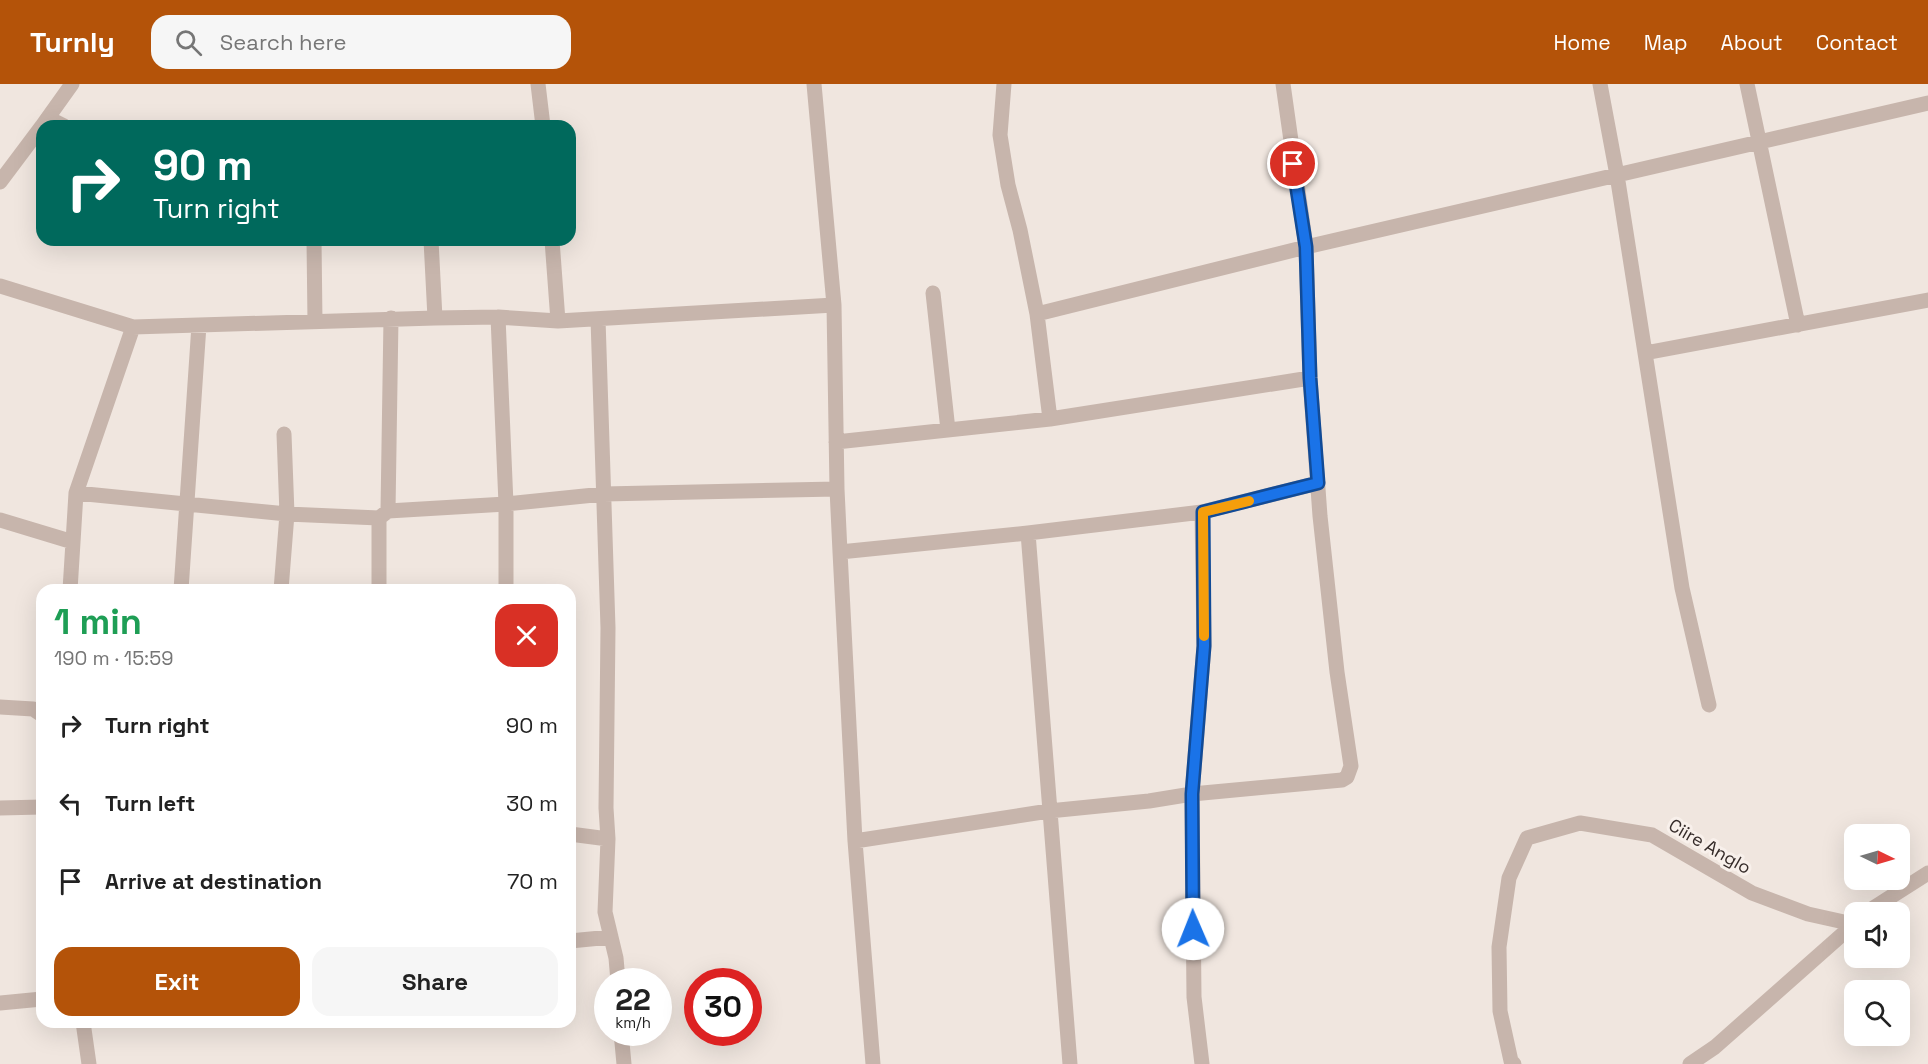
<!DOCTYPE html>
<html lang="en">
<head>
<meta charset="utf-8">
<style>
	body { margin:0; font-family:"Space Grotesk",sans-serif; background:#f6f6f6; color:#222; height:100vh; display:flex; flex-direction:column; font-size:22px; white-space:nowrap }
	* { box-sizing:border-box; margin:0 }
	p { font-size:20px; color:#767676 }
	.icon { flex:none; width:33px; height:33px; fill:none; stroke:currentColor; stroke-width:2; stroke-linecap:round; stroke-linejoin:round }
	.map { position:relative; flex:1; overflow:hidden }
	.panel { position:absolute; left:36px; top:500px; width:540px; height:444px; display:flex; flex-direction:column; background:#fff; border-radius:18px; box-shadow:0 6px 24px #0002 }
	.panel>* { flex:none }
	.banner { position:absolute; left:36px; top:36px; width:540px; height:126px; border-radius:18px; box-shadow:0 6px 24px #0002; background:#00695c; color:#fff; overflow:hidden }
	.needle { width:39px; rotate:95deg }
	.controls { position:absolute; left:1844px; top:740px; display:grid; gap:12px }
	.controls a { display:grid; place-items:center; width:66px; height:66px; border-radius:12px; background:#fff; box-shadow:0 6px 24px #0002; font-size:30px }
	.speed { position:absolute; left:594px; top:884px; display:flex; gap:12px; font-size:30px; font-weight:700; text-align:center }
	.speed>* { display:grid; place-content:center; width:78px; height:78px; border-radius:50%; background:#fff; box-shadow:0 6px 24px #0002; line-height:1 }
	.speed small { font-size:15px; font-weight:400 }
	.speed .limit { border:9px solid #d22; background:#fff; color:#111 }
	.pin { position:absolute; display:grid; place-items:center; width:51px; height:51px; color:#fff; margin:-26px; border:3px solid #fff; border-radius:50%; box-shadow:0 2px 6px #0007 }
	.me { position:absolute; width:66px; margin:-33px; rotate:359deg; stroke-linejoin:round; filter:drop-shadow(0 0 4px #0008) }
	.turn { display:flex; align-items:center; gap:21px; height:126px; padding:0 18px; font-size:27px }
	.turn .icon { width:78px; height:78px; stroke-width:2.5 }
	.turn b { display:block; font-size:42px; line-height:51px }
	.round { display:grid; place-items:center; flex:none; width:63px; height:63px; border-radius:18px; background:#f6f6f6 }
	.summary { display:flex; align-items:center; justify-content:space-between; height:102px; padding:0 18px }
	h1 { font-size:36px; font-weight:800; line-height:45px; color:#1e9e55 }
	.button { display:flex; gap:12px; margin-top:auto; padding:12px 18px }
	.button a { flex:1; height:69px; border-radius:18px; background:#b45309; color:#fff; font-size:24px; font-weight:800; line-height:69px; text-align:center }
	.button a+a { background:#f6f6f6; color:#222 }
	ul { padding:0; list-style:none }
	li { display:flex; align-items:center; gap:18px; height:78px; padding:0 18px }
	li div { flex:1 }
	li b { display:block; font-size:22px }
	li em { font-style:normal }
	header { display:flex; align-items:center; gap:36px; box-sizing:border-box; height:84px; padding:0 30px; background:#b45309; color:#fff }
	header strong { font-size:28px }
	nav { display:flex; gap:33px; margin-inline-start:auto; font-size:21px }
	.search { width:420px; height:54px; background:#f6f6f6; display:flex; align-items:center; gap:15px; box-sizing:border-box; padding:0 21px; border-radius:18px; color:#767676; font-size:22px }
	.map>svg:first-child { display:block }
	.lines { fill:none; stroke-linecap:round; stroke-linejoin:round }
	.service { stroke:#c7b5ac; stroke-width:15 }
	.minor { stroke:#c7b5ac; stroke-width:15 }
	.tertiary { stroke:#c7b5ac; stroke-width:15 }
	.route-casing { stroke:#114b97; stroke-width:15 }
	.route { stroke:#1a73e8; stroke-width:10 }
	.slow { stroke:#f59e0b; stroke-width:10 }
	.labels { text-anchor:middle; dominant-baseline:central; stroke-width:6; stroke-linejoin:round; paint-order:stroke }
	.street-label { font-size:18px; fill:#362c2a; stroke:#f8f0eb }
</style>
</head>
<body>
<header>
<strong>Turnly</strong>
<div class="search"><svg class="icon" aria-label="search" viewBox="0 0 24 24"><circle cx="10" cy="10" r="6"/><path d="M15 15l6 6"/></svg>Search here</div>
<nav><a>Home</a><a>Map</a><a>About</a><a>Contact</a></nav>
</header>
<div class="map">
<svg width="1928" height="980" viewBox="0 0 1928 980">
	<rect width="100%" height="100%" fill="#f0e6df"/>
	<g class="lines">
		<path class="service" d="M1867,828l61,-39
			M1514,980l-3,-3 -11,-50 -1,-64 10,-69 18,-40 53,-15 72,12 100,58 56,21 45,10
			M1690,980l25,-17 139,-123"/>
		<path class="minor" d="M538,0l5,42
			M814,0l20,221 3,184 3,63 15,289 18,223
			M1004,0l-4,51 8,50 12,45 17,84 13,105
			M1600,0l17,91 65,413 27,117
			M1747,0l51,241
			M48,34l16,8
			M314,156l1,82
			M431,156l4,78
			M552,156l6,81
			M0,202l133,41 302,-9 63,-1 60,4 276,-16
			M933,209l15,137
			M1037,230l269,-67 622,-144
			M498,233l8,187v86
			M598,235l10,309 -2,180 2,31 -3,73 11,46 2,23
			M1645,269l283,-53
			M836,358l214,-23 260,-41
			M76,409l211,21 92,4 9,-7 118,-7 98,-10 233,-5
			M388,427l3,-193
			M379,434v72
			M0,436l73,22 3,-49 57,-166
			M1028,449l42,531
			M840,468l188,-19 174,-21 116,-29
			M70,506l3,-48
			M181,506l18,-265
			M281,506l6,-76 -3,-80
			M0,623l33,2 9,6
			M0,724l42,-1
			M570,750l38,5
			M855,757l194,-30 100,-10 43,-7 150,-14 5,-3 4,-11 -14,-94 -17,-156 -10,-138 -4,-131 -23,-163
			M570,857l41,-4
			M0,919l42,-4
			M83,938l6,42
			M621,948l3,32
			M1202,980l-8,-67 -2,-203 12,-148 -2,-134"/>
		<path class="tertiary" d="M42,42l30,-42
			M0,98l42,-56"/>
	</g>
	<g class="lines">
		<defs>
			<path id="route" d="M1193,845l-1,-135 12,-148 -1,-134 115,-29 -8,-105 -4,-131 -13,-83"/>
		</defs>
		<use href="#route" class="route-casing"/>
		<use href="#route" class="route"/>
		<path class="slow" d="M1204,552l-1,-124 46,-11"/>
	</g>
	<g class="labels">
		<g class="street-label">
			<text transform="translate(1710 762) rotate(30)">Ciire Anglo</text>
		</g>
	</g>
</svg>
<div class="controls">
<a><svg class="needle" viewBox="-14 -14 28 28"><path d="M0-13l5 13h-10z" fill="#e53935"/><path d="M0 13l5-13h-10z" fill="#767676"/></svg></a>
<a><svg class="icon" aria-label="sound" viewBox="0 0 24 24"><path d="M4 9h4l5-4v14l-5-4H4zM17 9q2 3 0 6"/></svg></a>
<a><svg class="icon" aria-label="search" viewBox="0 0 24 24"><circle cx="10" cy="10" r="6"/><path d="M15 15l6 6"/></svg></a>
</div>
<div class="speed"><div>22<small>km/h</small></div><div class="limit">30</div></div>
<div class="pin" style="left:1293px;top:80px;background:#d93025"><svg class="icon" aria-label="arrive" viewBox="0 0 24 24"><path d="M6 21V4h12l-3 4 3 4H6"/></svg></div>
<svg class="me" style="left:1193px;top:845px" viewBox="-20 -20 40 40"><circle r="19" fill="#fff"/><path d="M0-13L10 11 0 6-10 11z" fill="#1a73e8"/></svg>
<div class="banner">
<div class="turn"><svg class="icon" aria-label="right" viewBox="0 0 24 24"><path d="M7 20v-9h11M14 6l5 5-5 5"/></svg><div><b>90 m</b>Turn right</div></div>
</div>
<section class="panel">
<div class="summary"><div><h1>1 min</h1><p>190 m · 15:59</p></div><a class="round" style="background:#d93025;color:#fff"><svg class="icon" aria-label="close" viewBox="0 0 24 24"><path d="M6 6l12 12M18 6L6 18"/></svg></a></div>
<ul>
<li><svg class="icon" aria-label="right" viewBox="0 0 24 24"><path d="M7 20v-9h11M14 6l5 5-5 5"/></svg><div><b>Turn right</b></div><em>90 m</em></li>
<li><svg class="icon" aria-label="left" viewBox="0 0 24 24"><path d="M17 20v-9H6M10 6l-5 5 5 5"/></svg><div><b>Turn left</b></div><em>30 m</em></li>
<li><svg class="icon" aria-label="arrive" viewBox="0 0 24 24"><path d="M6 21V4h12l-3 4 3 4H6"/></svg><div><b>Arrive at destination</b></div><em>70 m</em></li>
</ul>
<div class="button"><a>Exit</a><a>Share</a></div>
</section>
</div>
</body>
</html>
